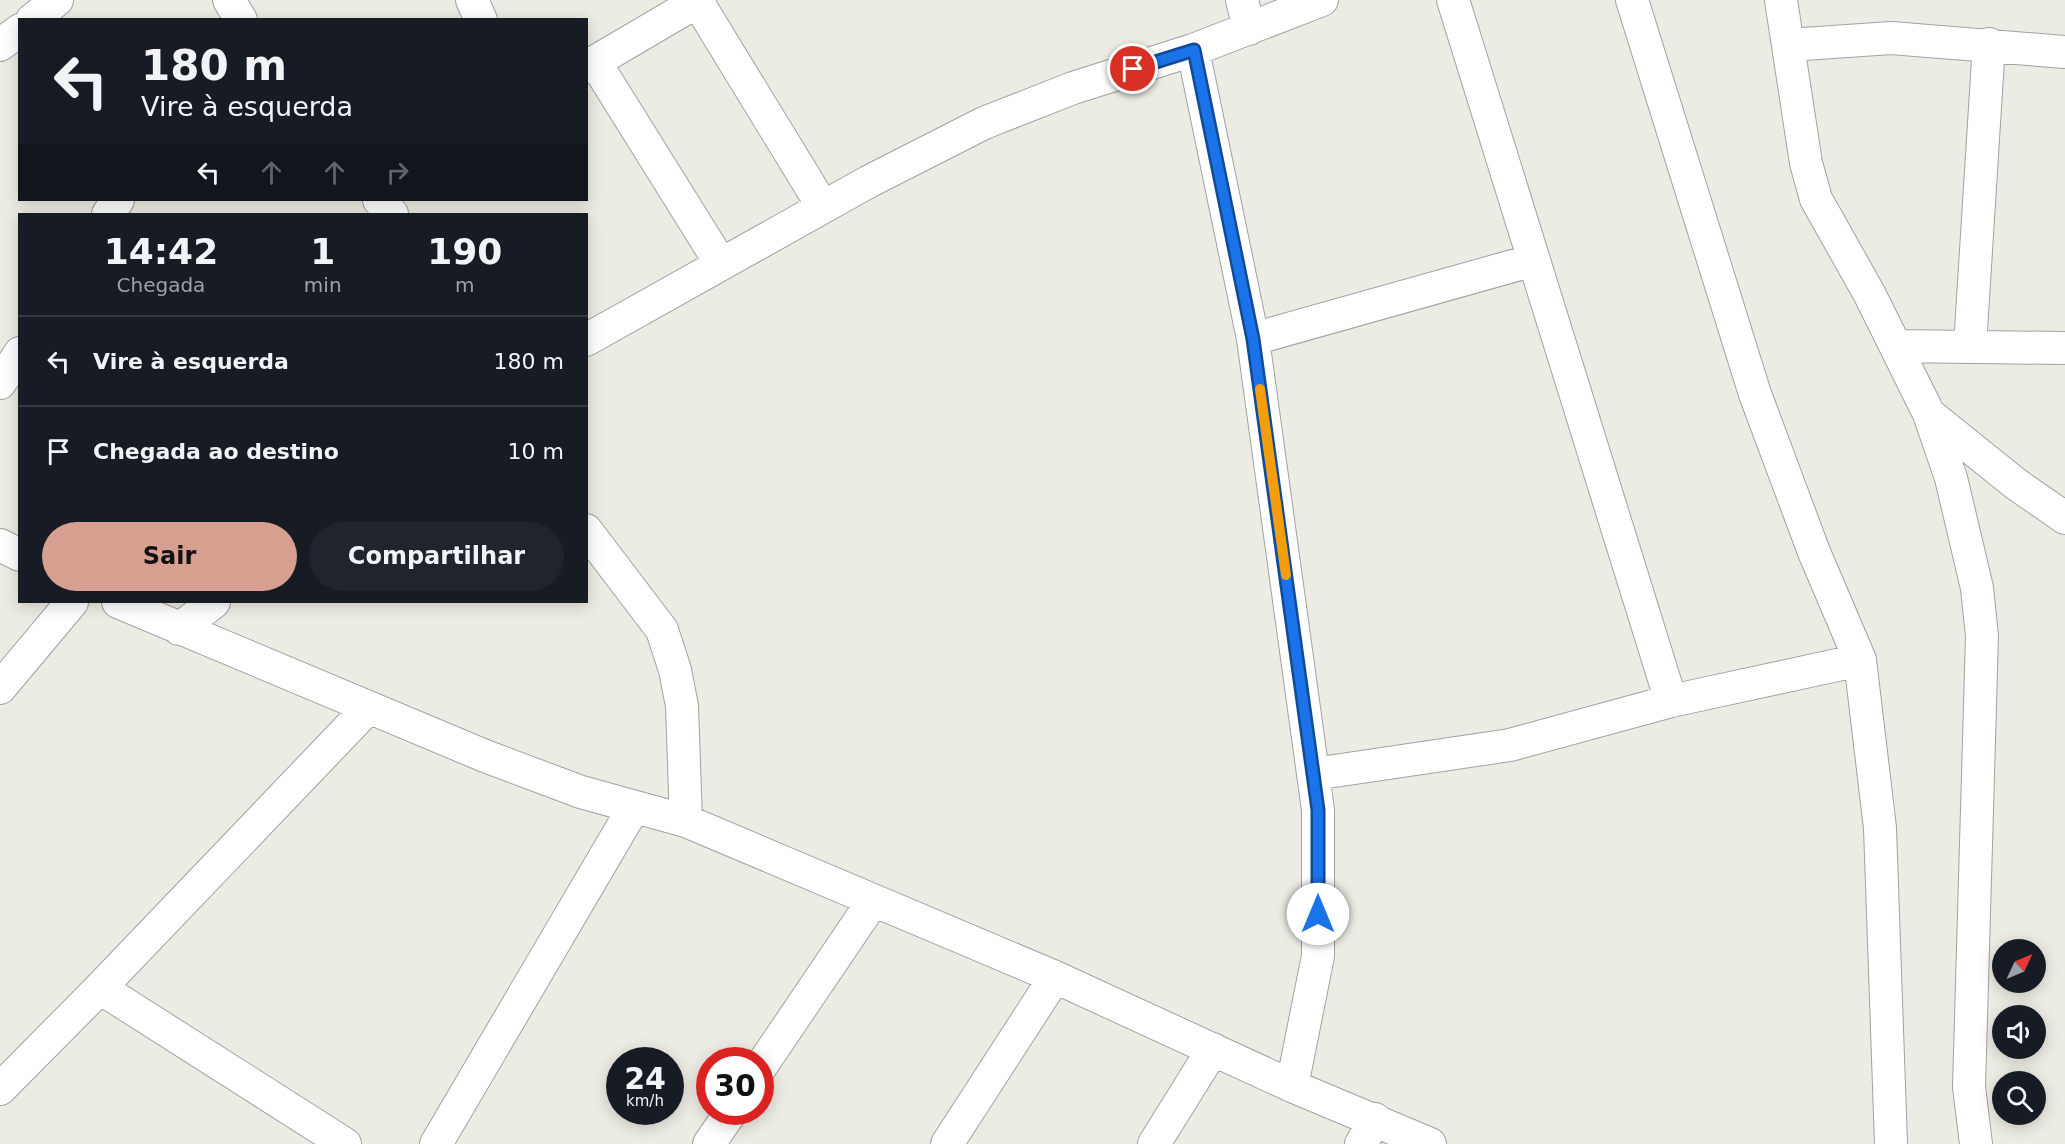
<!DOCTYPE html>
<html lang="pt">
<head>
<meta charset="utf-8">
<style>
	body { margin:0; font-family:"DejaVu Sans",sans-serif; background:#20242c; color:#f1f3f6; height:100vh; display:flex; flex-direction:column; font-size:22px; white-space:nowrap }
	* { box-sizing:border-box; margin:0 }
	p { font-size:20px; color:#9ea1a6 }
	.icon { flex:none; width:33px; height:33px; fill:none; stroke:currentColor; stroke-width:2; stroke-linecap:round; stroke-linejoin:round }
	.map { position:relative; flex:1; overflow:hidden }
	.side { position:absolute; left:18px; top:213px; width:570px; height:390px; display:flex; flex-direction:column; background:#171b24; border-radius:0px; box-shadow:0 3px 15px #0003 }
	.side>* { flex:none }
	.banner { position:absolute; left:18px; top:18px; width:570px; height:183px; border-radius:0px; box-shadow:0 3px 15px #0003; background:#171b24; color:#f1f3f6; overflow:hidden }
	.needle { width:39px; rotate:46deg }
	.tools { position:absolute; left:1992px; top:939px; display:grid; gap:12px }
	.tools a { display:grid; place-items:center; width:54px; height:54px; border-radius:50%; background:#171b24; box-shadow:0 3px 15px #0003; font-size:30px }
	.speed { position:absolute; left:606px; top:1047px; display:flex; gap:12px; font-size:30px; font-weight:700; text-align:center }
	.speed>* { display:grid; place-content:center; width:78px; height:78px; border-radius:50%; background:#171b24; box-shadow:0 3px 15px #0003; line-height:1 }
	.speed small { font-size:15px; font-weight:400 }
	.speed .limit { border:9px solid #d22; background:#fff; color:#111 }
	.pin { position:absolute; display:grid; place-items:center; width:51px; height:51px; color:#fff; margin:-26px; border:3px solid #fff; border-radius:50%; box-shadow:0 2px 6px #0007 }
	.me { position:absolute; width:66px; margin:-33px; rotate:0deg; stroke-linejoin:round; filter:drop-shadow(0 0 4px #0008) }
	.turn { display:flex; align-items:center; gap:21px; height:126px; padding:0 24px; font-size:27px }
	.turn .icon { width:78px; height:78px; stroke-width:2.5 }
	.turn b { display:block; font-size:42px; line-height:51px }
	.lanes { display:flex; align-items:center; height:57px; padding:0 24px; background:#0003; justify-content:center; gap:30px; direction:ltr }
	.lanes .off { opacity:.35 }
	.eta { display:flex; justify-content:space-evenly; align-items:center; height:102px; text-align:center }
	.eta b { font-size:36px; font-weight:700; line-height:42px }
	.primary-button { display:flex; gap:12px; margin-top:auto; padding:12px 24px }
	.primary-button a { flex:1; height:69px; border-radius:36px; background:#d79f90; color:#111; font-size:24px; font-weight:700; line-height:69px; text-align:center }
	.primary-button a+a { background:#20242c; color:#f1f3f6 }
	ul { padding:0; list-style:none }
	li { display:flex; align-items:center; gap:18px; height:90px; padding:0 24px; border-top:2px solid #363941 }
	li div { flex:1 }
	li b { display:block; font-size:22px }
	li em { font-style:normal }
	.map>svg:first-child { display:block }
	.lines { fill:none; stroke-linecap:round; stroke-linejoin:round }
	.minor-casing { stroke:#a1a1a1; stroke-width:34 }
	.minor { stroke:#fff; stroke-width:32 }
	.route-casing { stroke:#114b97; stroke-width:15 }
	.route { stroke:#1a73e8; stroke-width:10 }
	.slow { stroke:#f59e0b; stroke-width:10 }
</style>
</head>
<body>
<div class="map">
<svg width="2065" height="1144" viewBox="0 0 2065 1144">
	<rect width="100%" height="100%" fill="#edece4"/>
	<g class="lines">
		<defs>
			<path id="minor" d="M229,0l12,20
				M472,0l9,20
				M1242,0l7,29
				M1453,0l218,701
				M1781,0l25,163 10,36 54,96 59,119 22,64 26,110 5,48 -13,451 7,57
				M697,1l126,206
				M32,20l25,-20
				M0,45l20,-15
				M1789,45l102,-7 174,14
				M1193,50l60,289 65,471v146l-26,130
				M595,62l126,202
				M586,67l114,-67
				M379,200l13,14
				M108,214l10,-14
				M1253,339l281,-79
				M586,340l282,-158 116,-59 89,-35 120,-38 129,-50
				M1896,346l169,2
				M1970,346l19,-302
				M0,383l20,-30
				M1929,414l87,70 49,34
				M586,530l76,100 13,40 7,36 4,115
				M0,545l20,10
				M118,602l367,154 96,36 105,29 369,156 237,109 138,58
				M179,629l35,-27
				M1860,660l20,168 11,316
				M0,688l72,-86
				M1314,774l196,-29 161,-44 189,-41 -46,-108 -59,-158 -123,-394
				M100,988l245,156
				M760,1068l113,-167
				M0,1089l100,-101 268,-280
				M436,1144l198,-337
				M709,1144l22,-32
				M947,1144l108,-167
				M1154,1144l59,-95
				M1361,1144l14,-25"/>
		</defs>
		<use href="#minor" class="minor-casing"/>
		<use href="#minor" class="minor"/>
	</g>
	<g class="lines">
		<defs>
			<path id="route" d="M1133,69l61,-19 59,289 65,471v104"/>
		</defs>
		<use href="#route" class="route-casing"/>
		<use href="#route" class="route"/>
		<path class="slow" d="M1260,389l26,186"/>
	</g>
</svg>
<div class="tools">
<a><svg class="needle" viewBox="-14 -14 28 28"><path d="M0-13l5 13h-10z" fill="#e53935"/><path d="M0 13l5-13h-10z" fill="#9ea1a6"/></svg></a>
<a><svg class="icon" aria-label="sound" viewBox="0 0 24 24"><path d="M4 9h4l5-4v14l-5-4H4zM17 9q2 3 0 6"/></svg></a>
<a><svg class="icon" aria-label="search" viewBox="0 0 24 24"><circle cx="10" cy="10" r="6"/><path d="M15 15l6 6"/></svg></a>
</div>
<div class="speed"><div>24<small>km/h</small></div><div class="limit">30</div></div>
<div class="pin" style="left:1133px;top:69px;background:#d93025"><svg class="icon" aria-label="arrive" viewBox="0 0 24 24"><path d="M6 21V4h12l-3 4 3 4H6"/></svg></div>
<svg class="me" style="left:1318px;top:914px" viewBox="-20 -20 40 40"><circle r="19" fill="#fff"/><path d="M0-13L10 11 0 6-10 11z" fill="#1a73e8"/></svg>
<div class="banner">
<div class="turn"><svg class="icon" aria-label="left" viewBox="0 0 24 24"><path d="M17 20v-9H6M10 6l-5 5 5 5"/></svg><div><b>180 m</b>Vire à esquerda</div></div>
<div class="lanes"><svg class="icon" aria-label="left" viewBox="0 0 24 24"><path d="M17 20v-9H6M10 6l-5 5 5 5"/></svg><svg class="icon off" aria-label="ahead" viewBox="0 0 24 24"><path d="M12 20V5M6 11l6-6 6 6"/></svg><svg class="icon off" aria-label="ahead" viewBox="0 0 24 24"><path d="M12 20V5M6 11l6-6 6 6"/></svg><svg class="icon off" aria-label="right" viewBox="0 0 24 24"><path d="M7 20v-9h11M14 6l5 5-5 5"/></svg></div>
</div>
<section class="side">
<div class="eta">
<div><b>14:42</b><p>Chegada</p></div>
<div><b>1</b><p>min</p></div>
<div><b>190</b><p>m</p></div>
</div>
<ul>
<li><svg class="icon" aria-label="left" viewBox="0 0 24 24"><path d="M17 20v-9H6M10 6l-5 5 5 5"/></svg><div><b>Vire à esquerda</b></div><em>180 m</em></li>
<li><svg class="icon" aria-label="arrive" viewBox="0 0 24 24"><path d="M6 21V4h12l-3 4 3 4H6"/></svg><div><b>Chegada ao destino</b></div><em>10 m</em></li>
</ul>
<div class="primary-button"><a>Sair</a><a>Compartilhar</a></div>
</section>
</div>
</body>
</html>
